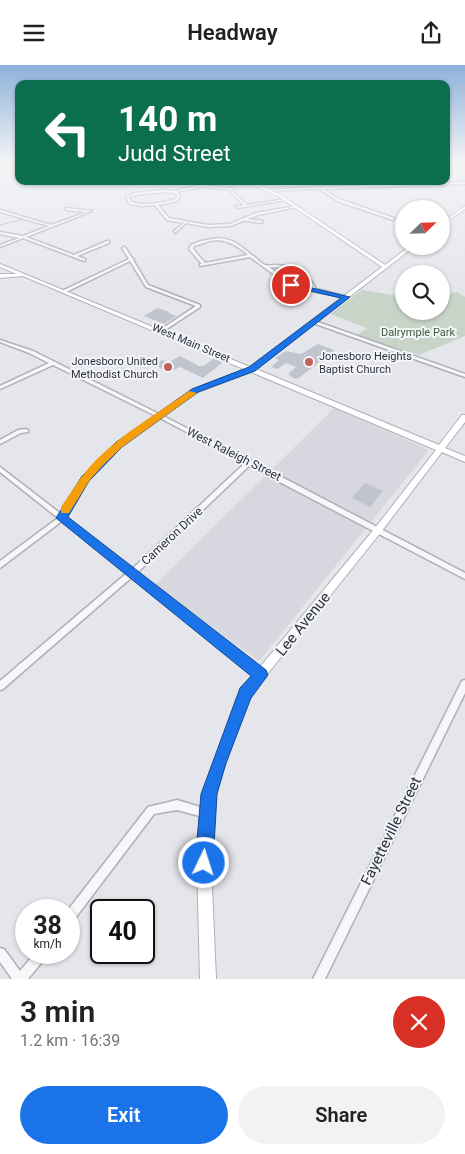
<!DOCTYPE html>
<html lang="en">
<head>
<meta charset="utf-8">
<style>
	body { margin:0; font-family:Roboto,sans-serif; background:#f2f2f2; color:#202124; height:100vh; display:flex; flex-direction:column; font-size:19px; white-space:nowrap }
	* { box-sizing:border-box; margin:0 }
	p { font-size:16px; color:#757577 }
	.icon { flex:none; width:28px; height:28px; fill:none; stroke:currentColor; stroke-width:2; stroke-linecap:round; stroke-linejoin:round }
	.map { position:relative; height:914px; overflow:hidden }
	.side { display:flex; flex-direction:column; background:#fff; flex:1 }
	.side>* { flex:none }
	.banner { position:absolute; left:15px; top:15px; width:435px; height:105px; border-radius:10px; box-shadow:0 1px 4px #0004; background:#0b6e4f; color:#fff; overflow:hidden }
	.needle { width:32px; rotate:67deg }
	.tools { position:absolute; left:395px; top:135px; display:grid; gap:10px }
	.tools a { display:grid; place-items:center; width:55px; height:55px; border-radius:50%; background:#fff; box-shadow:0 1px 4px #0004; font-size:25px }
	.speed { position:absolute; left:15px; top:834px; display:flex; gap:10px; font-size:25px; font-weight:700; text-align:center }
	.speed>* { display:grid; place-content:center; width:65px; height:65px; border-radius:50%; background:#fff; box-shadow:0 1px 4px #0004; line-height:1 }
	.speed small { font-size:12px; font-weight:400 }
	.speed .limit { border:2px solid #111; border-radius:8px; background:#fff; color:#111 }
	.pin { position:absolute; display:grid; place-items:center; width:42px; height:42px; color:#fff; margin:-21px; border:2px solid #fff; border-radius:50%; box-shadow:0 1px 5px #0007 }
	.me { position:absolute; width:55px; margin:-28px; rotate:4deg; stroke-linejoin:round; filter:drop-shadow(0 0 4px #0008) }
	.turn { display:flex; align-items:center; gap:18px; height:105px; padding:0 20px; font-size:22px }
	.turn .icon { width:65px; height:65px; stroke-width:2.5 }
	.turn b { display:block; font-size:35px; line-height:42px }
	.round { display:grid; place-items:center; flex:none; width:52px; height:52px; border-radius:26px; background:#f2f2f2 }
	.overview { display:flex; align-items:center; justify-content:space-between; height:85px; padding:0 20px }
	h1 { font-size:30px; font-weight:600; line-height:38px }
	.button { display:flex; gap:10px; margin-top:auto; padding:10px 20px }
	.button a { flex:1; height:58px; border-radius:30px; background:#1a73e8; color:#fff; font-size:20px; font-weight:600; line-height:58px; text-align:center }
	.button a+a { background:#f2f2f2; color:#202124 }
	header { display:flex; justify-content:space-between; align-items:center; height:65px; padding:0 20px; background:#fff; font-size:22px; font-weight:600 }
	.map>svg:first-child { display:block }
	.built { fill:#d7d8df }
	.green { fill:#c7d4c7 }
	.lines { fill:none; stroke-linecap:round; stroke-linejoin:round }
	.stream { stroke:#a4adc6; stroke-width:1 }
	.building { fill:#c2c4cd }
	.street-casing { stroke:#aeb0b8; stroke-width:3 }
	.secondary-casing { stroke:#aeb0b8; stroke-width:2 }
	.street { fill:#f7f7f9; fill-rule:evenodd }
	.secondary { fill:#fff; fill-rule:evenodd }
	.route { fill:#1a73e8; stroke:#114b97 }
	.slow { fill:#f59e0b }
	.poi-dot { fill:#c06159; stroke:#f4f5f8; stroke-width:2 }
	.labels { text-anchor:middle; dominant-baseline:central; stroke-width:4; stroke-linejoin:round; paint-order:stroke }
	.far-park-label { font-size:11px; fill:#3d5c3e; stroke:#f4f5f8 }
	.far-street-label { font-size:11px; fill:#2e3142; stroke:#f4f5f8 }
	.far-poi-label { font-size:11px; fill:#2e3142; stroke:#f4f5f8; text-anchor:start }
	.street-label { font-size:12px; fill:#2e3142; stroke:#f4f5f8 }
	.near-street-label { font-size:15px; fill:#2e3142; stroke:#f4f5f8 }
</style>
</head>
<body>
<header><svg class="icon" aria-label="menu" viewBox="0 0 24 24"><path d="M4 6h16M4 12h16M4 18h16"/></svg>Headway<svg class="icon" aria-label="share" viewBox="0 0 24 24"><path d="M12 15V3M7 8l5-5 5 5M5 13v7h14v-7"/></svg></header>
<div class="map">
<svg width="465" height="914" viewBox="0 0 465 914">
	<rect width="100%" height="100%" fill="#e5e6eb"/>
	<path class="built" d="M334,343l95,42 -170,211 -105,-75z"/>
	<path class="green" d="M362,225l42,7v14h37v-15l16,-4 8,5v39l-46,19 -63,-19 11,-8 -37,-14z"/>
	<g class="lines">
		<path class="stream" d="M0,160l25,-6"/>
	</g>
	<path class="building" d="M157,243l13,4 -2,1 9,3 -13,8 -20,-8z
		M318,279l16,6 -35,28 -4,1 -7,-5 8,-7 -10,-4 -8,6 -7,-2 8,-7 -4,-2 11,-7 15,3z
		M180,291l19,10h4l11,-7 9,3 -20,16 -23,-11 -11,5 -15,-7 8,-5 6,3z
		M365,418l18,8 -13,16 -18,-9z"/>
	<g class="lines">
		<defs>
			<path id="street" d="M0,97l19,5v2l-19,-5z
				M247,116l1,2 -17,6 16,16 38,-6 1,1 -49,8 -1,-2 8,-1 -16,-16 -29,-2 -22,5 3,4 -2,5 -20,4 11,13 39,7 22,-1 26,-11 40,-7 1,1 -39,8 -11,4 16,2 -1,2 -15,-2 -1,-1 -16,6 -22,1 -22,-4 -11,10 -1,-2 10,-8 -17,-3 -12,-15 -14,1 -12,-2 -3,-7 8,-4 29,-3 12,1 24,-6 31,3zM163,127l11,1 4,3 -2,3c-15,4 -30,7 -45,3l-2,-5 6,-2z
				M465,117v2l-142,5 16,10 55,19 -1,2 -56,-19 -17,-12 -53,2 -1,-1 52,-3 1,-1 2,1z
				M65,143l27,3 -66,26 48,18 33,-14h2v2l-32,13 8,3v2h-1l-61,-23 -23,9v-2l19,-7 -19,-4v-2l23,4 26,-10 -49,-14v-2l51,15 36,-13 -21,-2z
				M218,173c18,1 24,10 38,20 2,2 6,6 9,7 3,1 9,0 12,0 19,2 30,7 39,24l32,8 -2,1 -56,-12 -40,-29 -50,9v-2h2l-13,-15 2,-4 10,-4zM218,175c12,1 21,7 30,15l-43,8 -12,-14 1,-3 16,-5zM269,202c18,0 34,3 42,21l-19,-4z
				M124,182h1l7,11 2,1 -1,1 15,25 52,20v2l-38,25h-2v-2l36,-24 -50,-19 -16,-26 -64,31h-2v-2l65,-31 -7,-11z
				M313,256h2l150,53v3l-152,-54z
				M0,275l33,11 126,63 34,-24 57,-22h4v2l-57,22 -34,24 86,44 3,1 1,1 212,111v6l-216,-113 -112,107 127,99 1,3 -1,3 -3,1 -3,-1 -126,-101 -129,112 -3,1v-9l127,-108 -65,-52 -62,47v-7l58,-43 -58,-46v-5l61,47 22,-37 34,-33 39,-28 -103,-51 -53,24v-3l49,-23 -20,-10 -29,-11zM160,353l85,45 -113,106 -66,-52 21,-38 34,-33z
				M26,364l2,1v2l-7,1 -21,11v-4l18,-10z
				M465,615v13l-140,286h-12l149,-298z
				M177,735l33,10 2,3 -2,3 -3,2 -30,-8 -23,4 -81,107 -4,1v-12h-1l80,-103z
				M0,883l4,1 16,22 15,-18h12l-1,4 -18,22h-16l-12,-17z"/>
			<path id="secondary" d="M244,116h6l31,14 104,70 25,-19h5l-159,123 183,76 23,-30h3v7l-20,26 20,8v6l-23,-10 -61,80 -132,165 -34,97 -4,69 5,116h-16l-3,-116 6,-69 38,-104 134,-162 61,-78 -413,-174 -23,2v-4h17l-17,-7v-3l250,103 132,-100 -103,-70z
				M465,141v3l-24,17v-3z"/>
		</defs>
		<use href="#street" class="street-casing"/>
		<use href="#secondary" class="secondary-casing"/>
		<use href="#street" class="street"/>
		<use href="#secondary" class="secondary"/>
	</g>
	<linearGradient id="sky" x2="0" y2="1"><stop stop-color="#8db1da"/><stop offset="0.43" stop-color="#f3f4f6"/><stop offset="1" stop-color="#f3f4f6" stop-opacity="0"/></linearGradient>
	<rect width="465" height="225" fill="url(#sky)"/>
	<path class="route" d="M291,218l59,14 -95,74 -57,21 -76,55 -33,34 -21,36 198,153 2,5 -17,23 -25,65 -9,31 -4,69 -3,7 -6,2 -7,-2 -2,-7 6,-69 39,-106 11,-12 -195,-158 26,-42 33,-33 77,-54 57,-22 92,-69 -53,-12z"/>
	<path class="slow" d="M189,326l8,2 -75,54 -19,18 -14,16 -20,32h-8v-6c11,-16 21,-33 35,-47 27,-27 62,-47 93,-69z"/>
	<g class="poi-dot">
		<circle cx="309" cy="297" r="5"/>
		<circle cx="168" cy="302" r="5"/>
	</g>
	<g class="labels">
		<g class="far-park-label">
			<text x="418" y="267">Dalrymple Park</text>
		</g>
		<g class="far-street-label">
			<text transform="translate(191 278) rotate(23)">West Main Street</text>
		</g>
		<g class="far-poi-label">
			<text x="319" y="291">Jonesboro Heights<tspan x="319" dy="13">Baptist Church</tspan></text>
			<text x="158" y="296" text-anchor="end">Jonesboro United<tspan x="158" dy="13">Methodist Church</tspan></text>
		</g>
		<g class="street-label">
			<text transform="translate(234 389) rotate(27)">West Raleigh Street</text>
			<text transform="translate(172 471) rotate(-43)">Cameron Drive</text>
		</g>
		<g class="near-street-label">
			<text transform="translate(303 559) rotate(-51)">Lee Avenue</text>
			<text transform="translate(391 766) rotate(-64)">Fayetteville Street</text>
		</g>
	</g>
</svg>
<div class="tools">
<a><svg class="needle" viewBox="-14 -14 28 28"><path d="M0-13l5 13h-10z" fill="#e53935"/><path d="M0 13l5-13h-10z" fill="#757577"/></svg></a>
<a><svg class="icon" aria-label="search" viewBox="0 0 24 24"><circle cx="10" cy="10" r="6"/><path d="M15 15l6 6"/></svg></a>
</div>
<div class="speed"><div>38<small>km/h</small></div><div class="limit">40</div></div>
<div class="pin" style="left:291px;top:220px;background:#d93025"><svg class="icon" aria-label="arrive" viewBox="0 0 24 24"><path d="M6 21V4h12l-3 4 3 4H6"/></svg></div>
<svg class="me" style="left:204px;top:798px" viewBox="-20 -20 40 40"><circle r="17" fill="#1a73e8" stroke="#fff" stroke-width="3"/><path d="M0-11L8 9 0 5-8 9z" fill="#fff"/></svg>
<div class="banner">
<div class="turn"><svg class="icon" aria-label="left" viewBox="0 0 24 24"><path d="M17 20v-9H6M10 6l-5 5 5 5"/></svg><div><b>140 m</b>Judd Street</div></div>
</div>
</div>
<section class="side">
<div class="overview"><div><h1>3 min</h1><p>1.2 km · 16:39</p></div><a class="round" style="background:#d93025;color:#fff"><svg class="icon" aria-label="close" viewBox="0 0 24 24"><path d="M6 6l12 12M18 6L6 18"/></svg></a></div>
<div class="button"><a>Exit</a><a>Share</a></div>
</section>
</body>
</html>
